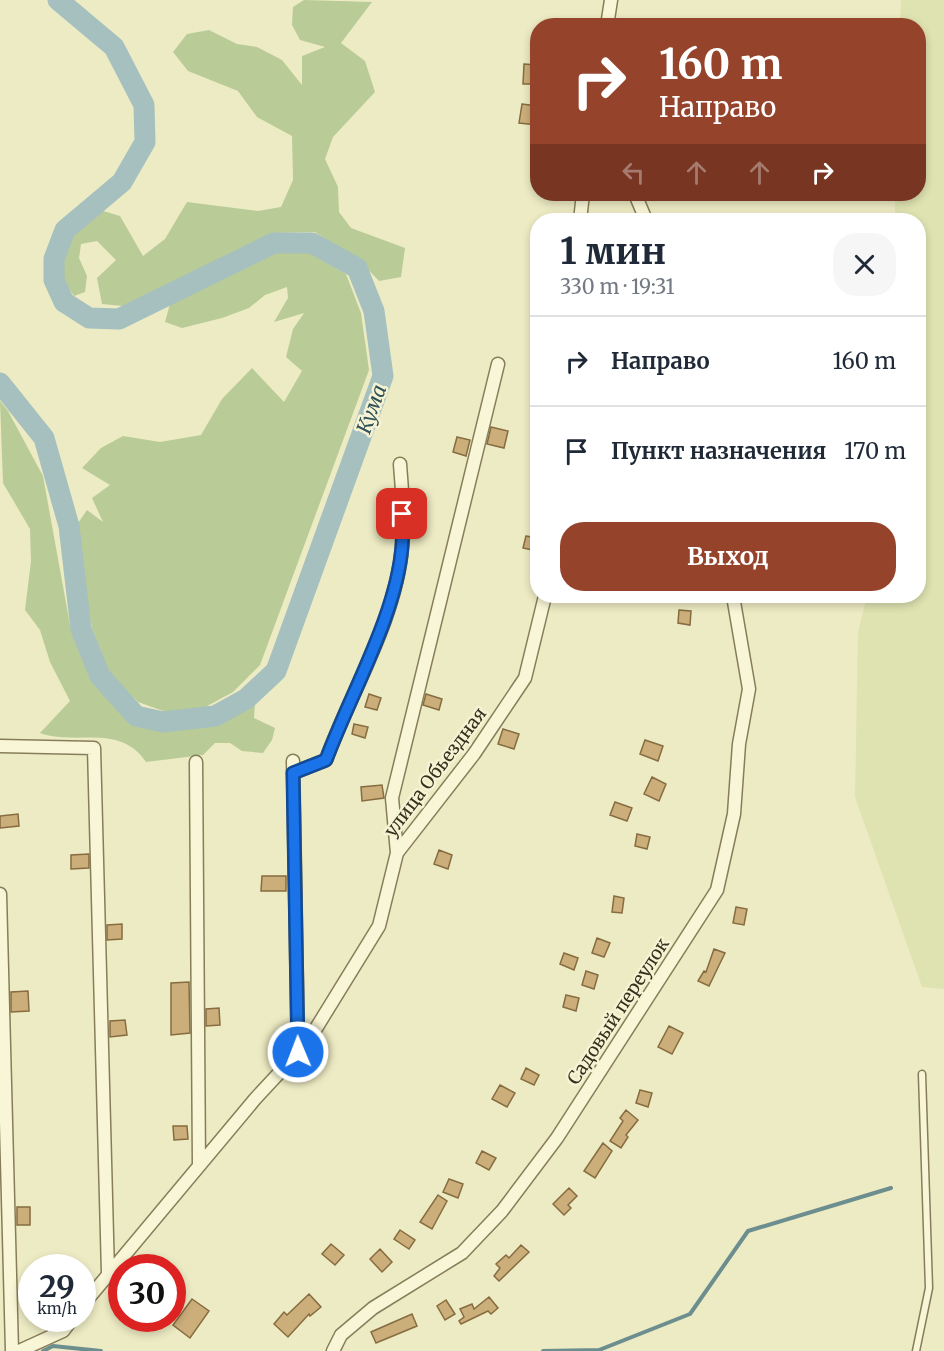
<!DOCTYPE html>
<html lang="ru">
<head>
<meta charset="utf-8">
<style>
	body { margin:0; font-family:Merriweather,serif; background:#f6f6f7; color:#1f2937; height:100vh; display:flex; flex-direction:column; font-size:22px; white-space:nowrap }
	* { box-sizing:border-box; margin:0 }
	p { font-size:20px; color:#747a83 }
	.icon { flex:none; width:33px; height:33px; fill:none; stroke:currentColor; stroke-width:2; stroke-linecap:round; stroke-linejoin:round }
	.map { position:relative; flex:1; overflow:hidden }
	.details { position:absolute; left:530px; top:213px; width:396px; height:390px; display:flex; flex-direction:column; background:#fff; border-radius:24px; box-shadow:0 3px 9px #0003 }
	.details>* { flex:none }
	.hud { position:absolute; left:530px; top:18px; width:396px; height:183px; border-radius:24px; box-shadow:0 3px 9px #0003; background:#95432b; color:#fff; overflow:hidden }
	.speed { position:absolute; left:18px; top:1254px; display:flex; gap:12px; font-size:30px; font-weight:700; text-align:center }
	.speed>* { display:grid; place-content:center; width:78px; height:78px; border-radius:50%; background:#fff; box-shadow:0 3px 9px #0003; line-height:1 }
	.speed small { font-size:15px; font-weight:400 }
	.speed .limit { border:9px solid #d22; background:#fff; color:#111 }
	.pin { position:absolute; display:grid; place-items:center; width:51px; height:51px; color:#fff; margin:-26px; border-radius:12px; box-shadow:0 3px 9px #0006 }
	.me { position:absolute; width:66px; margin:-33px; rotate:359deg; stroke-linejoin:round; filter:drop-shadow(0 0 4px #0008) }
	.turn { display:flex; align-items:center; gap:21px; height:126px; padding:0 30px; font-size:27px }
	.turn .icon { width:78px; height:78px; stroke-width:2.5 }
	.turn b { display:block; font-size:42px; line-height:51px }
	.lanes { display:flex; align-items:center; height:57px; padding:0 30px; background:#0003; justify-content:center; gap:30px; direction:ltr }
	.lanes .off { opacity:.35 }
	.round { display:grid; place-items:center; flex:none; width:63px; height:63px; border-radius:24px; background:#f6f6f7 }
	.headline { display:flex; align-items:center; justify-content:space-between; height:102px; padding:0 30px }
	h1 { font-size:36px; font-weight:700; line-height:45px }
	.action { display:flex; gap:12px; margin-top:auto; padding:12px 30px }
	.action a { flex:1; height:69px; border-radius:24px; background:#95432b; color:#fff; font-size:24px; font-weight:700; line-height:69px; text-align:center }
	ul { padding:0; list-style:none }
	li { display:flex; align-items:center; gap:18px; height:90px; padding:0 30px; border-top:2px solid #e0e1e3 }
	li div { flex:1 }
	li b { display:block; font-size:22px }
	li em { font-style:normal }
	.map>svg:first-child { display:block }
	.farmland { fill:#dfe3b1 }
	.green { fill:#b9cb97 }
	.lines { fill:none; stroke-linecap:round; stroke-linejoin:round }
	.stream { stroke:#6c8e8e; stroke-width:4 }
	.river { stroke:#a5c0bf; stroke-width:21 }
	.building { fill:#cbae7a; stroke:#866c40; stroke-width:1.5 }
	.lane-casing { stroke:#877d5a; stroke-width:9 }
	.street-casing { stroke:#877d5a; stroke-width:15 }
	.lane { stroke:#f8f6d6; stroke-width:6 }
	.street { stroke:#f8f6d6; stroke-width:12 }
	.route-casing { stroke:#114b97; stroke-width:15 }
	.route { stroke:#1a73e8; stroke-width:10 }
	.labels { text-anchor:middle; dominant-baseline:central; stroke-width:5; stroke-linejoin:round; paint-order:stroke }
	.street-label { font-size:18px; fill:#37301e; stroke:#f5f3d3 }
	.water-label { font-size:20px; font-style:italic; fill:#2e5057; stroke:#f5f3d3 }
</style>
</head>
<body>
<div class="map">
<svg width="944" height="1351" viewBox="0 0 944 1351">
	<rect width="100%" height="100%" fill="#edebc3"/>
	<path class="farmland" d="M901,0h43v989l-22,-2 -67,-190 3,-165 9,-36h51v-376h-23v-26h23v-168l-18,-1z"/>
	<path class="green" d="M304,0l68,2 -31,41 24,18 10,31 -42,45 -8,22 13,28 1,25 12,16 54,20 -4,29 -22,4 -18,-19 -46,-30 -41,1 -151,73 -21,-2 -5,-26 19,-18 -19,-19 -16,3 -2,14 8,18 -2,16 -11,4c-29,-41 -8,-60 26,-86l20,6 23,40 22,-17 22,-37 71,9 23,-4 12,-27 -1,-44 -35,-19 -19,-26 -50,-20 -15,-19 14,-18 22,-4 28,14 20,3 25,13 20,25v-29l23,-9 -25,-7 -8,-15 1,-18z
		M272,253h38l36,21 15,39 8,57 -109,295 -27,27 -35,19 -32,1 -28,-10 -28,-27 -18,-47 -18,-99 13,-19 16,12 -11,-24 18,-13 -28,-17 19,-20 22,-12 37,6 41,-7 21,-36 30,-31 32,34 18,-31 -16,-14 7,-28 11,-16 -30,9 14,-24 -1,-11 -22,8 -16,13 -27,10 -40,10 -17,-6 5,-18z
		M0,401l8,10 35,65 27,149 25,55 39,41 27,8 59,-7 22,-10 13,-9 -1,15 21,10 -3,12 -9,13 -21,-2 -12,-8h-15l-12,12 -57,7c-26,-39 -70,-16 -106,-29l30,-32 -20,-39 -10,-32 -15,-20 6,-49 -1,-32 -27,-46z"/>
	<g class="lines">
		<path class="stream" d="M43,1351l10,-5 48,5
			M543,1351l56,-1 91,-36 58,-83 143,-43"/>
		<path class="river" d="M0,383l44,55 25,88 12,103 19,47 36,40 27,6 52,-6 31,-17 30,-28 107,-295 -9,-65 -17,-43 -45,-25h-38l-155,76 -30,-1 -25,-16 -10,-22v-21l11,-29 57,-48 23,-40 -1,-37 -30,-58 -56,-47"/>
	</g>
	<path class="building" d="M524,64l13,1v19h-14z
		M522,104l15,2v19l-18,-2z
		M491,427l17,4 -4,17 -17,-4z
		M457,437l13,3 -4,16 -13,-4z
		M526,536l11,2v13l-14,-3z
		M679,610l12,1 -1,14 -12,-2z
		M369,694l12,4 -4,12 -12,-3z
		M426,694l16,5 -3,11 -16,-5z
		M354,724l14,3 -3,11 -13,-4z
		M503,729l16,5 -5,15 -16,-5z
		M645,740l18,6 -5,15 -18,-7z
		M652,777l14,7 -7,17 -15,-7z
		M382,785l2,13 -22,3 -1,-14z
		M615,802l17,6 -5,13 -17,-6z
		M18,814l1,12 -19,2v-12z
		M637,834l13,3 -3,12 -12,-3z
		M439,850l13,5 -4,14 -14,-5z
		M89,854v14l-18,1v-14z
		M262,876h24v15h-25z
		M614,896l10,2 -2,15 -10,-1z
		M736,907l11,2 -3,16 -11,-2z
		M122,924v15l-15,1v-15z
		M597,938l13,5 -6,14 -12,-4z
		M714,949l11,4 -16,33 -11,-5 6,-10 2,1z
		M564,953l14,5 -4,12 -14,-6z
		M586,971l12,4 -4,14 -12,-4z
		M189,982l1,51 -19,2v-52z
		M28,991l1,20 -18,1v-20z
		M566,995l13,3 -3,13 -13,-4z
		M219,1008l1,17 -14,1v-17z
		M125,1020l2,15 -17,2v-16z
		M669,1026l14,7 -11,21 -14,-7z
		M526,1068l13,7 -5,10 -13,-6z
		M500,1085l15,8 -8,14 -15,-8z
		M640,1090l12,3 -4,14 -12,-4z
		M626,1110l12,10 -12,15 2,2 -7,11 -11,-7 13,-20 -3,-3z
		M173,1126h14l1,13 -14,1z
		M603,1143l9,8 -17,27 -11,-7z
		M482,1151l14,7 -7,12 -13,-7z
		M449,1179l14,5 -5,14 -15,-6z
		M569,1188l8,8 -9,9 3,3 -7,7 -11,-11z
		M438,1195l9,6 -15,28 -12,-7z
		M17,1207h13v18h-13z
		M400,1230l15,10 -6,9 -15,-10z
		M331,1244l13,11 -9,10 -13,-11z
		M521,1245l8,7 -30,29 -5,-5 6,-8 -4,-4 10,-9 3,3z
		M380,1249l12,13 -10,10 -12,-13z
		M309,1294l12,13 -11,9 -1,-2 -21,23 -14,-13 10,-12 3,3z
		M489,1297l9,11 -7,6 -3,-3 -27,13 -2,-3 5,-4 -4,-8 12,-5 2,5z
		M192,1299l17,12 -19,27 -17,-13z
		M446,1300l9,14 -10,6 -8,-14z
		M412,1314l5,12 -41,17 -5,-11z"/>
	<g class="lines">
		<defs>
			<path id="lane" d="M916,1351l13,-63 -7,-214"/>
			<path id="street" d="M607,26l4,-26
				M635,194l11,26
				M580,220l3,-26
				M0,746l94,2 14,525
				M293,761l5,291
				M196,762l3,403
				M293,773l33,-13c25,-69 70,-140 76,-213 3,-27 0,-56 -2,-83
				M397,853l-5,-55 106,-434
				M0,894l12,457
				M82,1306l173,-207 52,-56 72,-117 18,-73 77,-99 51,-76 20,-82
				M19,1351l44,-20 10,-13
				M333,1351l8,-16 32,-27 89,-55 40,-42 55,-73 160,-248 17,-76 5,-70 10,-55 -16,-93"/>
		</defs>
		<use href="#lane" class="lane-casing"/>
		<use href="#street" class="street-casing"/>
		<use href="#lane" class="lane"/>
		<use href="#street" class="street"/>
	</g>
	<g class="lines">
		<defs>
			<path id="route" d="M298,1052l-5,-279 33,-13c24,-65 71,-146 76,-214 1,-11 0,-22 0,-32"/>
		</defs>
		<use href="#route" class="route-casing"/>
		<use href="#route" class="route"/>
	</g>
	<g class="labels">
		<g class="street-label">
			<text transform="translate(435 772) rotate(-53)">улица Обьездная</text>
			<text transform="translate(618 1011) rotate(-57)">Садовый переулок</text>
		</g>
		<g class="water-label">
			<text transform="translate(371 409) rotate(-70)">Кума</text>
		</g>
	</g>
</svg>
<div class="speed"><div>29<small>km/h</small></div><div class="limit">30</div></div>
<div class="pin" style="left:402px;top:514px;background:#d93025"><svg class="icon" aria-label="arrive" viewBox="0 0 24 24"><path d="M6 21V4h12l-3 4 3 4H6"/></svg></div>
<svg class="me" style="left:298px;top:1052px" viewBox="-20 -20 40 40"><circle r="17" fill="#1a73e8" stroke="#fff" stroke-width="3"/><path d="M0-11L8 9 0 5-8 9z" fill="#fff"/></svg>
<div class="hud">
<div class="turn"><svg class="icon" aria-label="right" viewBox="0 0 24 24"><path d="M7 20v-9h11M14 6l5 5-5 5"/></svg><div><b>160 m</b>Направо</div></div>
<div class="lanes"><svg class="icon off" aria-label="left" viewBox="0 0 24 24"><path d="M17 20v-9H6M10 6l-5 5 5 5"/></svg><svg class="icon off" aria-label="ahead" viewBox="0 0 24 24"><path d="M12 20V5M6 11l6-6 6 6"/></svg><svg class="icon off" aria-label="ahead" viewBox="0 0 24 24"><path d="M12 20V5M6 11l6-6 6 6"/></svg><svg class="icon" aria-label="right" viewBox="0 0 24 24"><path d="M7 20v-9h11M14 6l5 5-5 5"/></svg></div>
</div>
<section class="details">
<div class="headline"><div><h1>1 мин</h1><p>330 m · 19:31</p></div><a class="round"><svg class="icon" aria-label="close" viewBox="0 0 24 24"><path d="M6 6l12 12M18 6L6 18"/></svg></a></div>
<ul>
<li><svg class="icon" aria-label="right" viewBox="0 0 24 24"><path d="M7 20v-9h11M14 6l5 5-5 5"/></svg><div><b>Направо</b></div><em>160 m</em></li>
<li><svg class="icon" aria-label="arrive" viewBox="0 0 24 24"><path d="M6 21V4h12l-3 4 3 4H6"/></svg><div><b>Пункт назначения</b></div><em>170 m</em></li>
</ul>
<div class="action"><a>Выход</a></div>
</section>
</div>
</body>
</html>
